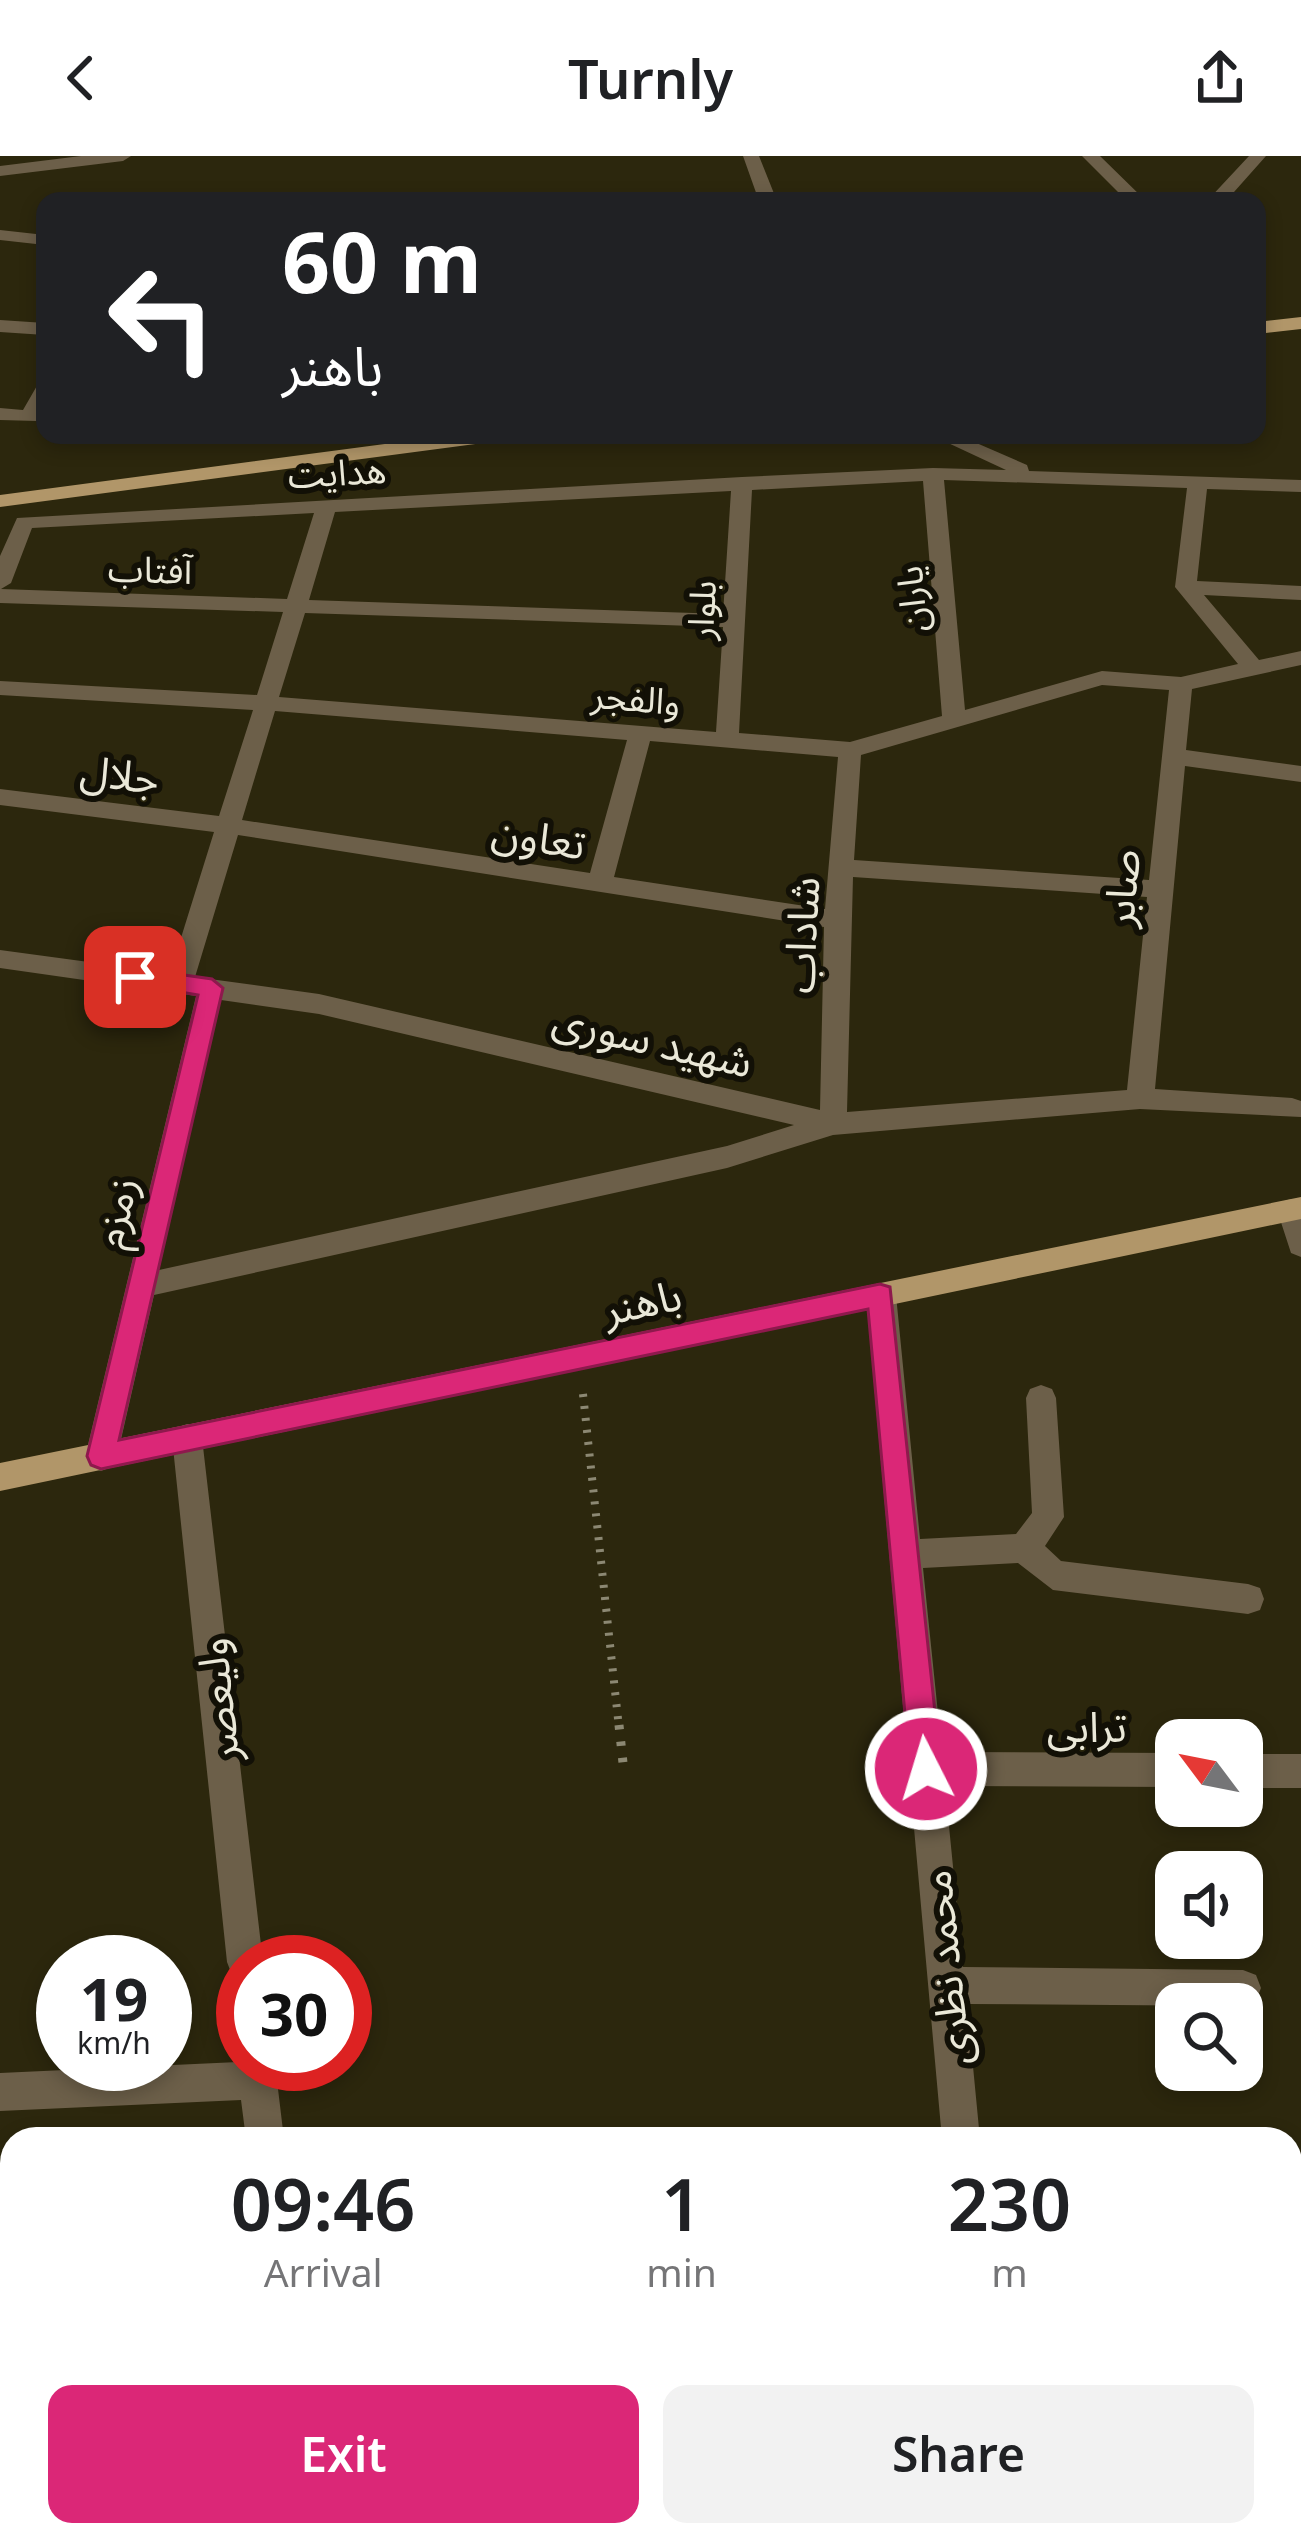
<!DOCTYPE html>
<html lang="en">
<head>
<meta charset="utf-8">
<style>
	body { margin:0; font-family:"Noto Sans","Noto Sans Arabic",sans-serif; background:#f2f2f2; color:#202124; height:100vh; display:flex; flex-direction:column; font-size:45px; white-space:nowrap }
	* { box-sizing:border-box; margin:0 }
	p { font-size:39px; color:#757577 }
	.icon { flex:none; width:66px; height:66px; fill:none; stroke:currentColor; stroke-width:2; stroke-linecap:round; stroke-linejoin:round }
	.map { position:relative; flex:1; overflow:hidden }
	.drawer { position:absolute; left:0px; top:1971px; width:1302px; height:420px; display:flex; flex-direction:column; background:#fff; border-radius:36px 36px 0 0; box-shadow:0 6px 18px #0003 }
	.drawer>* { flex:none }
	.banner { position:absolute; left:36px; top:36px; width:1230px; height:252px; border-radius:24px; box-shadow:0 6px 18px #0003; background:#202124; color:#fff; overflow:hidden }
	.needle { width:78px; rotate:302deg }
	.controls { position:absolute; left:1155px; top:1563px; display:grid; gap:24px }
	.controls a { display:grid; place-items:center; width:108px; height:108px; border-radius:24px; background:#fff; box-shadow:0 6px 18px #0003; font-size:60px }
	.speed { position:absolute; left:36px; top:1779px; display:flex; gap:24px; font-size:60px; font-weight:700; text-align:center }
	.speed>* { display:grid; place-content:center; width:156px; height:156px; border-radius:50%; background:#fff; box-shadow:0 6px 18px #0003; line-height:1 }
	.speed small { font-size:30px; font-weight:400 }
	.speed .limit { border:18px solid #d22; background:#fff; color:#111 }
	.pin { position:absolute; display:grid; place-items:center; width:102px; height:102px; color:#fff; margin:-51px; border-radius:24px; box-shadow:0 6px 18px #0006 }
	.me { position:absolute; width:132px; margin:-66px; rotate:355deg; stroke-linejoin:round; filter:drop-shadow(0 0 9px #0008) }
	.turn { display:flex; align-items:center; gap:42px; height:252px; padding:0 48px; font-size:54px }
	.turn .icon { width:156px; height:156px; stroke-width:2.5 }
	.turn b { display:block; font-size:84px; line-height:102px }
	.eta { display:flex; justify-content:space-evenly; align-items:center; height:204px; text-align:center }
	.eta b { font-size:72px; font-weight:600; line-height:84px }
	.primary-button { display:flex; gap:24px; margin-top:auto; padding:24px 48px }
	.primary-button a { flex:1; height:138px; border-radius:24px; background:#db2777; color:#fff; font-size:48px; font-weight:600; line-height:138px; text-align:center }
	.primary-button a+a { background:#f2f2f2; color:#202124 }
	header { display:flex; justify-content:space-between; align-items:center; height:156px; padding:0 48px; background:#fff; font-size:54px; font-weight:600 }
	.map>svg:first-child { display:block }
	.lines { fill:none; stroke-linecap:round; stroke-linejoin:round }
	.path-far1 { stroke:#8c8873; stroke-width:8; stroke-dasharray:3 9; stroke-linecap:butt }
	.path { stroke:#8c8873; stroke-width:9; stroke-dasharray:4.5 12; stroke-linecap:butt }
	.minor { fill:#6c5f49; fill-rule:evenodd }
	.major { fill:#b19669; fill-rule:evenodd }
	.route { fill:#db2777; stroke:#8e194d; stroke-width:3 }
	.labels { text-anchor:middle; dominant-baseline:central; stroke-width:12; stroke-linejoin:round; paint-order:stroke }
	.far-street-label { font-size:36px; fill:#eae8d8; stroke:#121006 }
	.street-label { font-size:42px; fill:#eae8d8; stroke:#121006 }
</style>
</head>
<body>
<header><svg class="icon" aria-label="back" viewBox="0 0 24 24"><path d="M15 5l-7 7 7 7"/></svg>Turnly<svg class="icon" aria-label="share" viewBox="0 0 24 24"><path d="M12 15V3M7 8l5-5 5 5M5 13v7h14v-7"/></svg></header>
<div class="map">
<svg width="1301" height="2391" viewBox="0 0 1301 2391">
	<rect width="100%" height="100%" fill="#2c270d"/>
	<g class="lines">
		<path class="path-far1" d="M583,1238l36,334"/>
		<path class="path" d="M619,1569l4,38"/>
		<path class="minor" d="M81,0h50l-8,5 -123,15v-10z
			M743,0h16l18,45h-18z
			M1082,0h18l46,45h-19z
			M1249,0h17l-40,45h-19z
			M0,74l45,5v10l-45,-5z
			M0,164l45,3v12l-45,-3z
			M45,226v24l-9,15 -36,-1v-12l23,2 15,-26z
			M931,279h27l69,30 2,6 272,9v12l-94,-3 -10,92 104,5v14l-97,-5 55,65 42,-9v14l-109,24 -6,61 115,16v16l-116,-16 -30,323 137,9 9,3v16l-161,-8 -307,26 -106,33 -573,127 -37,162 -5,10 -11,4 -11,-4 -5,-10 111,-461 -196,-28v-18l170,23 44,-141 -214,-27v-16l219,27 34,-106 -253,-15v-14l257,14 26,-83 -283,-9v-47l17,-38 725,-41 191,-9 73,2zM944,324l243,8 -12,99 63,77 -57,13 -79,-6 -137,39zM923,325l19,235 -92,26 -111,-9 13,-243zM731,335l-8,123 -414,-14 26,-88zM314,357l-27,86 -286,-10 10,-6 21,-55zM305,457l418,14 -7,105 -437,-35zM1102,529l67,5 -20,190 -295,-20 7,-105zM275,555l352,29 -37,133 -348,-53zM650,585l188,16 -13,152 -211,-32zM238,679l586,92 -4,183 -501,-116 -124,-17zM853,721l294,20 -20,193 -280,22zM221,844l98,14 475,111 -67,21 -568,124z
			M1291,1043l10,3v55l-10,-4 -14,-43 4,-8z
			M881,1127l10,3 5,9 24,244 96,-5 16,-21 -6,-115 4,-9 11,-4 11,4 4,9 8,119 -19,29 16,15 187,23 12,4 4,11 -4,11 -12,4 -195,-24 -35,-27 -95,5 19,184 234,1v34l-231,-1 18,181 280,3 13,5 5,13 -5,13 -13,5 -276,-2 13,135h-38l-76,-844 5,-9z
			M187,1268l11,4 4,10 61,524h-20v18l-11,-5 -5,-13 -55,-524 4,-10z
			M1242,1598h59v34h-59z
			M243,1894v14h32l9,75h-38l-5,-39 -241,11v-38l238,-11z
			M0,2276l12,3v42l-12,-3z
			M260,2379h68l4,8 -2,4h-66z
			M986,2379h42l3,12h-44z"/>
		<path class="major" d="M1301,161v12l-44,5v-12z
			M453,279h55l-10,6 -498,66v-12z
			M1301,1041v22l-1301,272v-28z"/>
	</g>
	<path class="route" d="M135,812l77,11 11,9 -104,452 761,-156 10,3 51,482 -4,11 -11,5 -12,-5 -4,-11 -42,-460 -767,160 -10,-4 -4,-9 111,-461 -71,-12v-12z"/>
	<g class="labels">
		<g class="far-street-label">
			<text transform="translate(337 316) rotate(-3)">هدایت</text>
			<text transform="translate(150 413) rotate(2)">آفتاب</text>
			<text transform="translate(911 443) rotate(-95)">یاران</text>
			<text transform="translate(701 454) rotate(-87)">بلوار</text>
			<text transform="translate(636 542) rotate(5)">والفجر</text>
		</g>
		<g class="street-label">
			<text transform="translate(120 617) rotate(7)">جلال</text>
			<text transform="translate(539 680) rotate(9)">تعاون</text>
			<text transform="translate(1120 732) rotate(-85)">صابر</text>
			<text transform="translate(800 779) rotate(-87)">شاداب</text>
			<text transform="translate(653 883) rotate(13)">شهید سوری</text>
			<text transform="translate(114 1056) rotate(-77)">زمزم</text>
			<text transform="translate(642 1145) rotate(-12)">باهنر</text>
			<text transform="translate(216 1544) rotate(-96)">ولیعصر</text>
			<text x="1087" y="1569">ترابی</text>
			<text transform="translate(944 1812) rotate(-96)">محمد نظری</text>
		</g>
	</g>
</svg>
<div class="controls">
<a><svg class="needle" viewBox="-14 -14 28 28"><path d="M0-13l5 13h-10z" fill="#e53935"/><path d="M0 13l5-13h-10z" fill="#757577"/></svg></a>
<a><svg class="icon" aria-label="sound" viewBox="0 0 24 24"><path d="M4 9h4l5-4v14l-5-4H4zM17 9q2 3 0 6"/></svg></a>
<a><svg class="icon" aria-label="search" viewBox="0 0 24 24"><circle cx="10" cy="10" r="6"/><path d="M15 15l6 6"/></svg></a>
</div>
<div class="speed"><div>19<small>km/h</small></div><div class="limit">30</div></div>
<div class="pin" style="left:135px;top:821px;background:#d93025"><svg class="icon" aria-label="arrive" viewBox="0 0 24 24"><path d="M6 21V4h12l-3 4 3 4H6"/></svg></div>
<svg class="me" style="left:926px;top:1613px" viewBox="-20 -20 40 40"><circle r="17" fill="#db2777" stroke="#fff" stroke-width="3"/><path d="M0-11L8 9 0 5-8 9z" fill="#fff"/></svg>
<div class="banner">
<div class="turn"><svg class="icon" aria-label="left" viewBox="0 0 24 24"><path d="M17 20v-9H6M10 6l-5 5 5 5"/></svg><div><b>60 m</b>باهنر</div></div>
</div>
<section class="drawer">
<div class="eta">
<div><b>09:46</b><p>Arrival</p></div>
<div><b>1</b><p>min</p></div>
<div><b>230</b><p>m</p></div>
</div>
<div class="primary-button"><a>Exit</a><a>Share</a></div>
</section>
</div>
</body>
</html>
